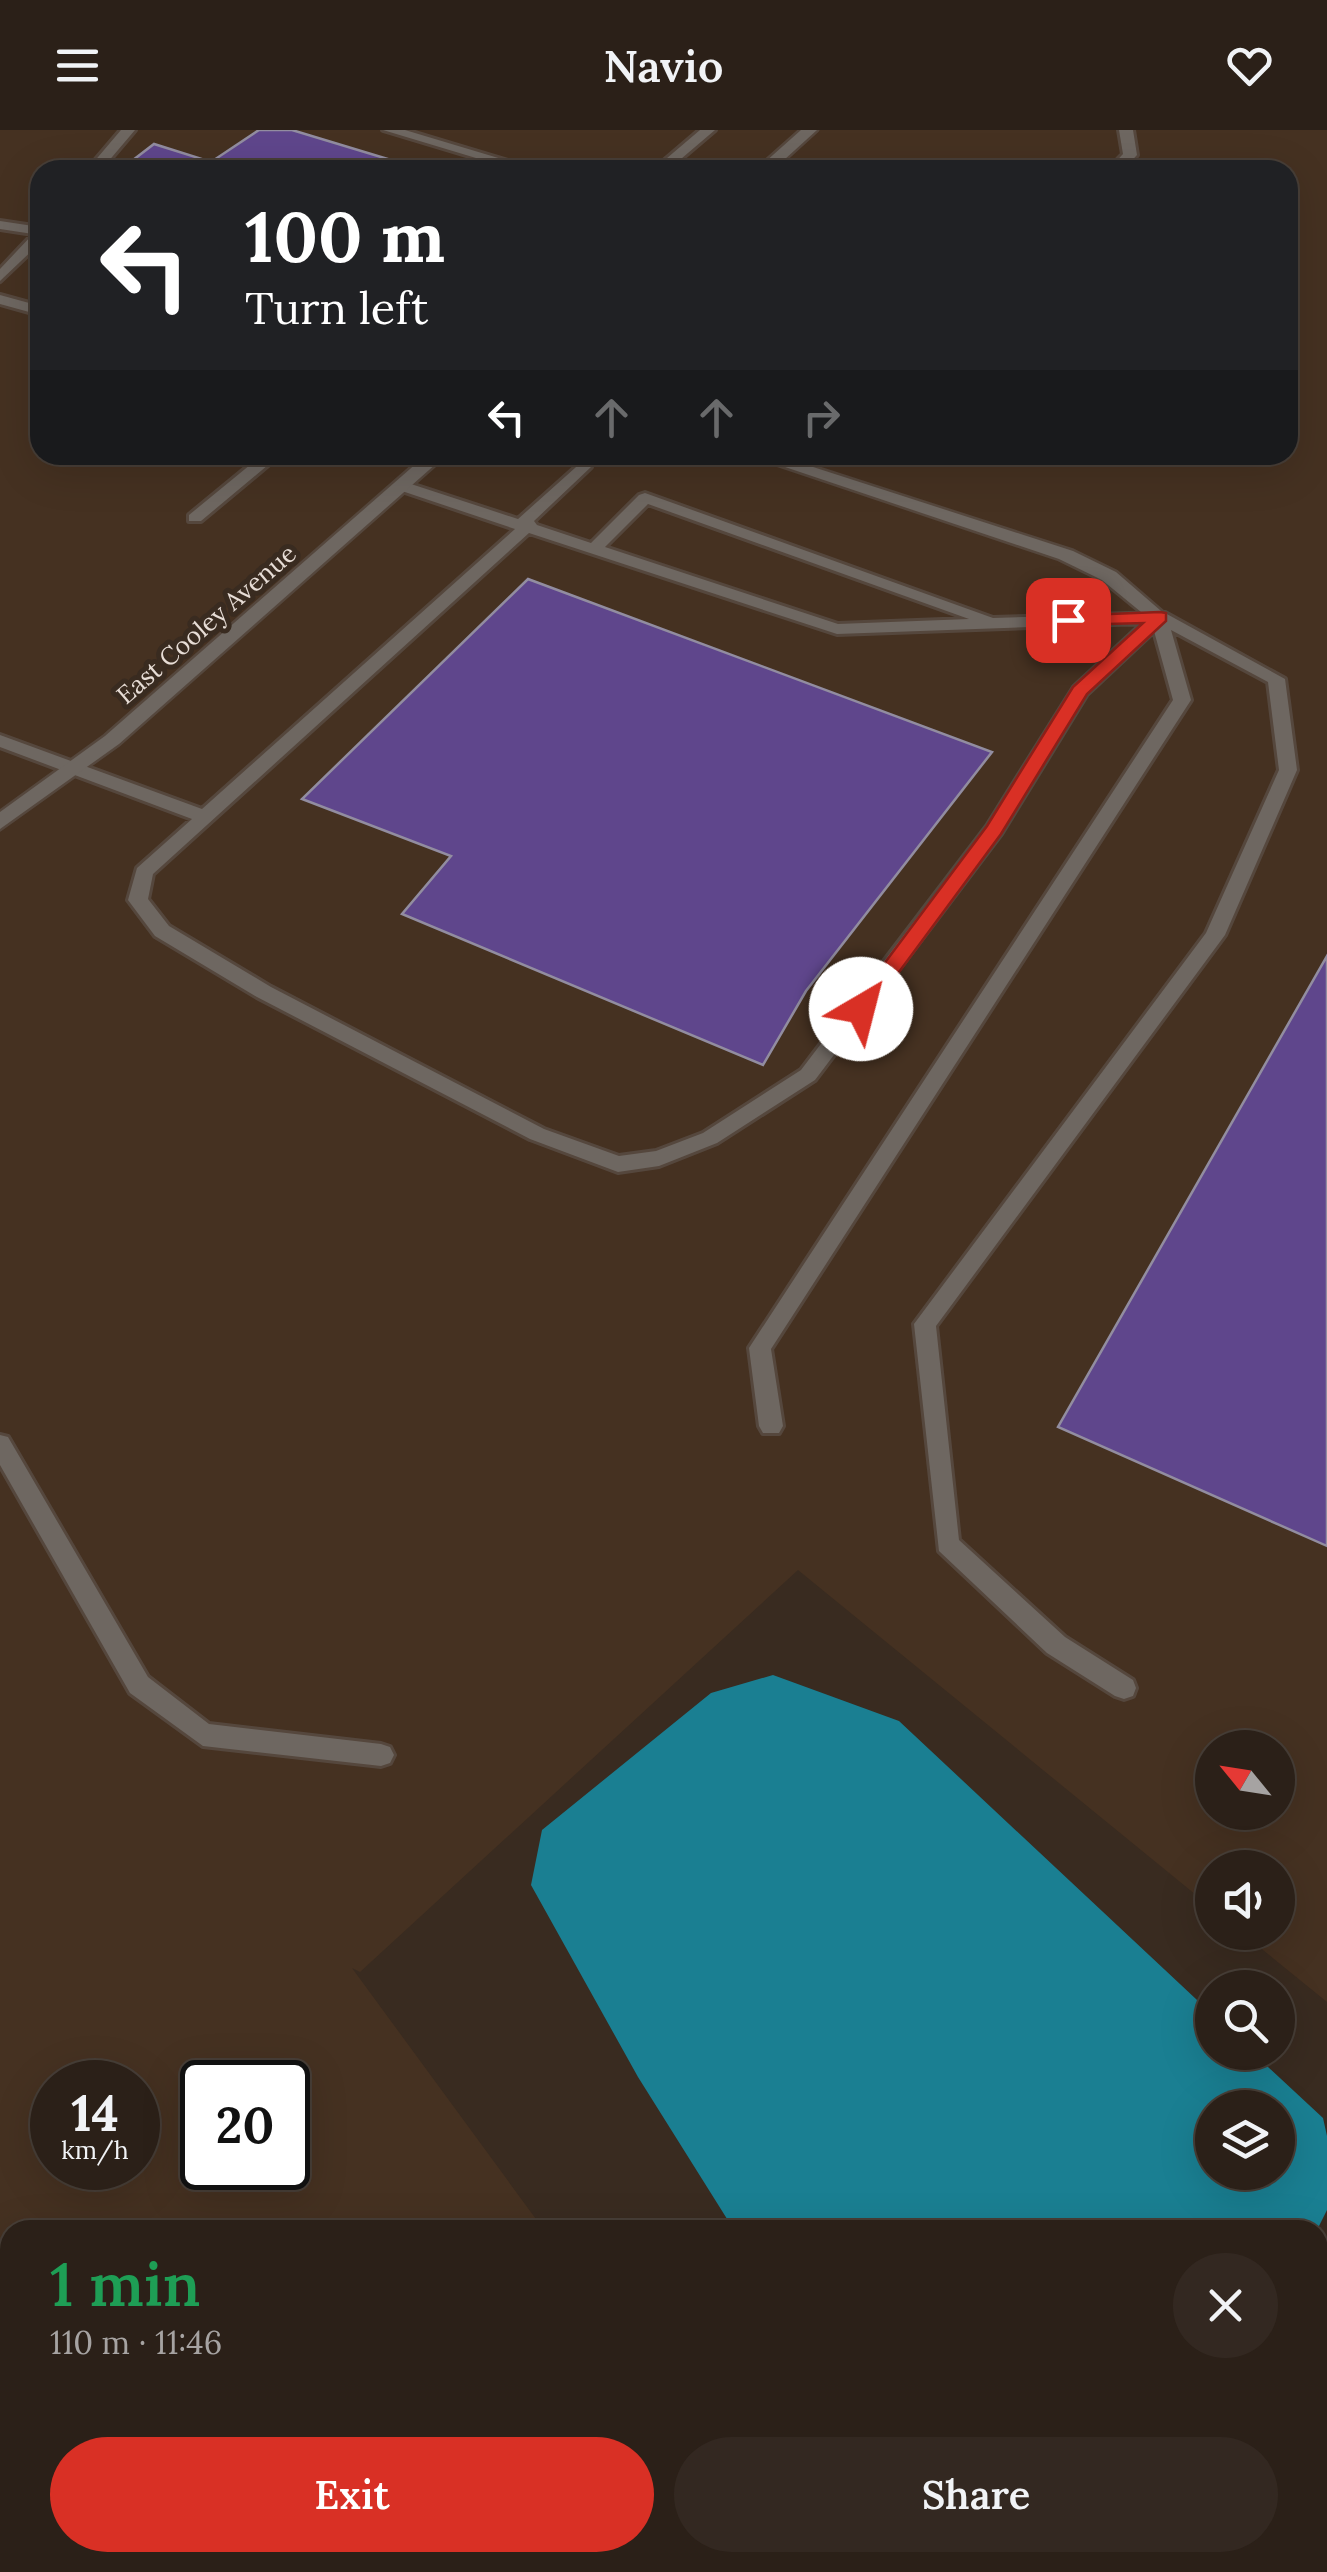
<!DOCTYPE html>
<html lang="en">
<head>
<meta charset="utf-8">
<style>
	body { margin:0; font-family:Lora,serif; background:#332821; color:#f1f3f6; height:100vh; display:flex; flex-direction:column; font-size:38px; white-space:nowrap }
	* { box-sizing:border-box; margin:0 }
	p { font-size:32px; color:#a6a3a2 }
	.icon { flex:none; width:55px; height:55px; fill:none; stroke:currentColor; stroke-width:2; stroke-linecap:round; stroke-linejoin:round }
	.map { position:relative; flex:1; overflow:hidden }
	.drawer { position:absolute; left:0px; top:2090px; width:1328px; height:352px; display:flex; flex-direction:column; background:#2b2018; border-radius:30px 30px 0 0; box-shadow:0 10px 40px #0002,0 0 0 2px #473e37 }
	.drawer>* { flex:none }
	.top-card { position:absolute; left:30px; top:30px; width:1268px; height:305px; border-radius:30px; box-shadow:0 10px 40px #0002,0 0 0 2px #473e37; background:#202124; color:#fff; overflow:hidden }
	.needle { width:65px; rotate:300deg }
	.controls { position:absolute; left:1195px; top:1600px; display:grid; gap:20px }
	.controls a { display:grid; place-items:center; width:100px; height:100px; border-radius:50%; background:#2b2018; box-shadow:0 10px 40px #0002,0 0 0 2px #473e37; font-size:50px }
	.speed { position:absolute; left:30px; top:1930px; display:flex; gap:20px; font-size:50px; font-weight:700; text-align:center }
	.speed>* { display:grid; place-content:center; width:130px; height:130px; border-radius:50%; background:#2b2018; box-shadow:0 10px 40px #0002,0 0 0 2px #473e37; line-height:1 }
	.speed small { font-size:25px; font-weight:400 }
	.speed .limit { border:5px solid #111; border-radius:15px; background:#fff; color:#111 }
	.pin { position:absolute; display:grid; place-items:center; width:85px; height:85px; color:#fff; margin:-42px; border-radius:20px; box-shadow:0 5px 15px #0006 }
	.me { position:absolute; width:110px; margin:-55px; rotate:37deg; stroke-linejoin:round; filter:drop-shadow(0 0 8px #0008) }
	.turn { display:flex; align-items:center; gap:35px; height:210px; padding:0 50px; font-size:45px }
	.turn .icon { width:130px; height:130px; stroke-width:2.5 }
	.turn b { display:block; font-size:70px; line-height:85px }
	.lanes { display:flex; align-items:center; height:95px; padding:0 50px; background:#0003; justify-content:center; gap:50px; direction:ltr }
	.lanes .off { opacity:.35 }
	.round { display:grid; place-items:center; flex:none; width:105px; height:105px; border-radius:52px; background:#332821 }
	.headline { display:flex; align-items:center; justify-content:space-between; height:170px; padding:0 50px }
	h1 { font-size:60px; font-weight:600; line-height:75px; color:#1e9e55 }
	.primary-button { display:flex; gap:20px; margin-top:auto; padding:20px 50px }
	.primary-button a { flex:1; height:115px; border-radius:60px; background:#d93025; color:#fff; font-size:40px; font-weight:600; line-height:115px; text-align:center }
	.primary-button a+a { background:#332821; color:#f1f3f6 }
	header { display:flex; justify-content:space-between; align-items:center; height:130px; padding:0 50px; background:#2b2018; font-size:45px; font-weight:600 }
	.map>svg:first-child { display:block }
	.built { fill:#453121; fill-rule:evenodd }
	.water { fill:#1a7f92; fill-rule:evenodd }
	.building { fill:#5f468c; stroke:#928da0; stroke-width:2.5 }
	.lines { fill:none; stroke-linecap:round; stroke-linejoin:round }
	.service-casing { stroke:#55473d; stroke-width:6 }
	.minor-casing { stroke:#55473d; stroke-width:5 }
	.service { fill:#6e6761; fill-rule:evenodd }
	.minor { fill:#6e6761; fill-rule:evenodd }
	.route { fill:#d93025; stroke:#8d1f18; stroke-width:2.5 }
	.labels { text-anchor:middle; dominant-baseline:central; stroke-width:10; stroke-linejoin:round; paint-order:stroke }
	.far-street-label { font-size:25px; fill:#e7ddd6; stroke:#392b20 }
</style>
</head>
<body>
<header><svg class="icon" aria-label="menu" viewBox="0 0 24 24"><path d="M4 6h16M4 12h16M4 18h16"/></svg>Navio<svg class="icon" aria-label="heart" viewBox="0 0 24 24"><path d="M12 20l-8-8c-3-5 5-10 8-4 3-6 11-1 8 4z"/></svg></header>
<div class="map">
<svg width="1327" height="2442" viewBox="0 0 1327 2442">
	<rect width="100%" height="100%" fill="#392b20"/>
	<path class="built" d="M0,0h1327v1872l-85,-69 36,-1v-64h-66v40l-414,-338 -438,402 -8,-4 192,262h-534v332h778l7,10h-795zM40,40h1248v285h-1248zM1212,1618h66v64h-66zM52,1952h86v86h-86zM202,1952h86v86h-86z"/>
	<path class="water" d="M773,1545l126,46 313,293v38l41,1 70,65 4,18v74l-10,20h-583l-96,-153 -107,-192 11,-55 169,-137zM1212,1978h66v64h-66z
		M1023,2433h136l-5,9h-118z"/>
	<path class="building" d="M259,0h33l132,40h-304l34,-26 57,18z
		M528,449l464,173 -186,239 -43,74 -361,-151 49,-58 -149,-57z
		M1327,826v590l-269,-119z"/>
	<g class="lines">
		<defs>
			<path id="service" d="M121,0h14l-34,40h-14z
				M383,0h22l133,40h-22z
				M700,0h15l-47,40h-15z
				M1119,0h14l4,25 -14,15h-15l15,-16z
				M0,91l40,6v16l-40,38v-12l33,-35 -33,-5z
				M0,165l40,11v9l-40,-11z
				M262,325h18l-79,66h-12v-6z
				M404,325h24l10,6 -8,5z
				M585,329l6,2v6l-57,54 3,4 54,18 48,-48 6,-2 348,125 172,-5 120,66 12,91 -72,165 -289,391 23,214 106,97 68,43 3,8 -3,8 -9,3 -9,-3 -68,-43 -108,-102 -25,-227 292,-391 73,-163 -11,-88 -97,-52 20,70 -420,649 12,77 -4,7h-16l-4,-7 -10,-78 424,-648 -19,-69 -67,63 -86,140 -186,246 -98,63 -58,23 -41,6 -88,-33 -273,-142 -102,-61 -27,-36 9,-32 55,-49 -192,-72v-12l202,74 313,-280 -119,-40v-6h12l110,36zM648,374l321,115 -131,5 -233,-77zM529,403l308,101 306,-11 -69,64 -87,139 -186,244 -98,63 -47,18 -37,5 -75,-27 -273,-142 -102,-61 -21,-27 5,-25z
				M0,1305l8,2 140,240 61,47 172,20 9,3 4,8 -4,8 -9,3 -178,-20 -73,-53 -130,-228z"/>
			<path id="minor" d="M801,0h16l-44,40h-17z
				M426,325h20l-327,289 -119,85v-17l105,-76z
				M749,325h27l297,96 43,21 52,45 -2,4h-14l-50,-41 -43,-21z
				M0,2203l10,5v38l-10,-5z
				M134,2432h37l4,10h-37z"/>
		</defs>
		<use href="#service" class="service-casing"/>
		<use href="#minor" class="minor-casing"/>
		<use href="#service" class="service"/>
		<use href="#minor" class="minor"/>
	</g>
	<path class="route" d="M1160,482l6,1v8l-79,73 -86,140 -133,180h-14v-10l133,-178 86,-139 70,-64 -75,2 -7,-2v-7z"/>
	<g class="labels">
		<g class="far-street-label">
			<text transform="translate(206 494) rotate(-41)">East Cooley Avenue</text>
		</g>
	</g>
</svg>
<div class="controls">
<a><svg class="needle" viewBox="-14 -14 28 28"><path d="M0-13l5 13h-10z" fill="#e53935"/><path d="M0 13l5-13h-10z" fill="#a6a3a2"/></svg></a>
<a><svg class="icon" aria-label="sound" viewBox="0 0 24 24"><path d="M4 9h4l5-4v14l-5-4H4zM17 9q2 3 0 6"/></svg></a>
<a><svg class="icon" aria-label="search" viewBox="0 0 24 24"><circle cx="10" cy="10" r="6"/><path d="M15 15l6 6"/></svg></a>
<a><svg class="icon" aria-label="layers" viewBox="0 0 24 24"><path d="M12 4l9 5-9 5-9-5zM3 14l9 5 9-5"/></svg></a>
</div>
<div class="speed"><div>14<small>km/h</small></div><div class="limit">20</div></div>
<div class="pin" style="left:1068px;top:490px;background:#d93025"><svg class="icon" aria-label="arrive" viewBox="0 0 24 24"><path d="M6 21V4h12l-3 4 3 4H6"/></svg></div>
<svg class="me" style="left:861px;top:879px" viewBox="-20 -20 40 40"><circle r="19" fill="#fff"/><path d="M0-13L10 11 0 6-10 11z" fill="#d93025"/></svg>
<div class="top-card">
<div class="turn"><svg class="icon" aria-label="left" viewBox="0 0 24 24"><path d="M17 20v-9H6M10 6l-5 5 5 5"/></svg><div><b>100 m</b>Turn left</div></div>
<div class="lanes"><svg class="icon" aria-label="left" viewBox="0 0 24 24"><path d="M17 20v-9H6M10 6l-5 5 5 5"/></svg><svg class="icon off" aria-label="ahead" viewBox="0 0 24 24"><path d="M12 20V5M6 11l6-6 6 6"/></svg><svg class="icon off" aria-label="ahead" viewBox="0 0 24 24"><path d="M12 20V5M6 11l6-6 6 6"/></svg><svg class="icon off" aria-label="right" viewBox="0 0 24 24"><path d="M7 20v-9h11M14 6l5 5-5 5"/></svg></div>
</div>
<section class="drawer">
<div class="headline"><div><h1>1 min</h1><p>110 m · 11:46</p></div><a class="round"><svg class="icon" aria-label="close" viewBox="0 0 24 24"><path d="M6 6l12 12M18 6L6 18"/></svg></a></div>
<div class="primary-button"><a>Exit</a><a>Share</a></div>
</section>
</div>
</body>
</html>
